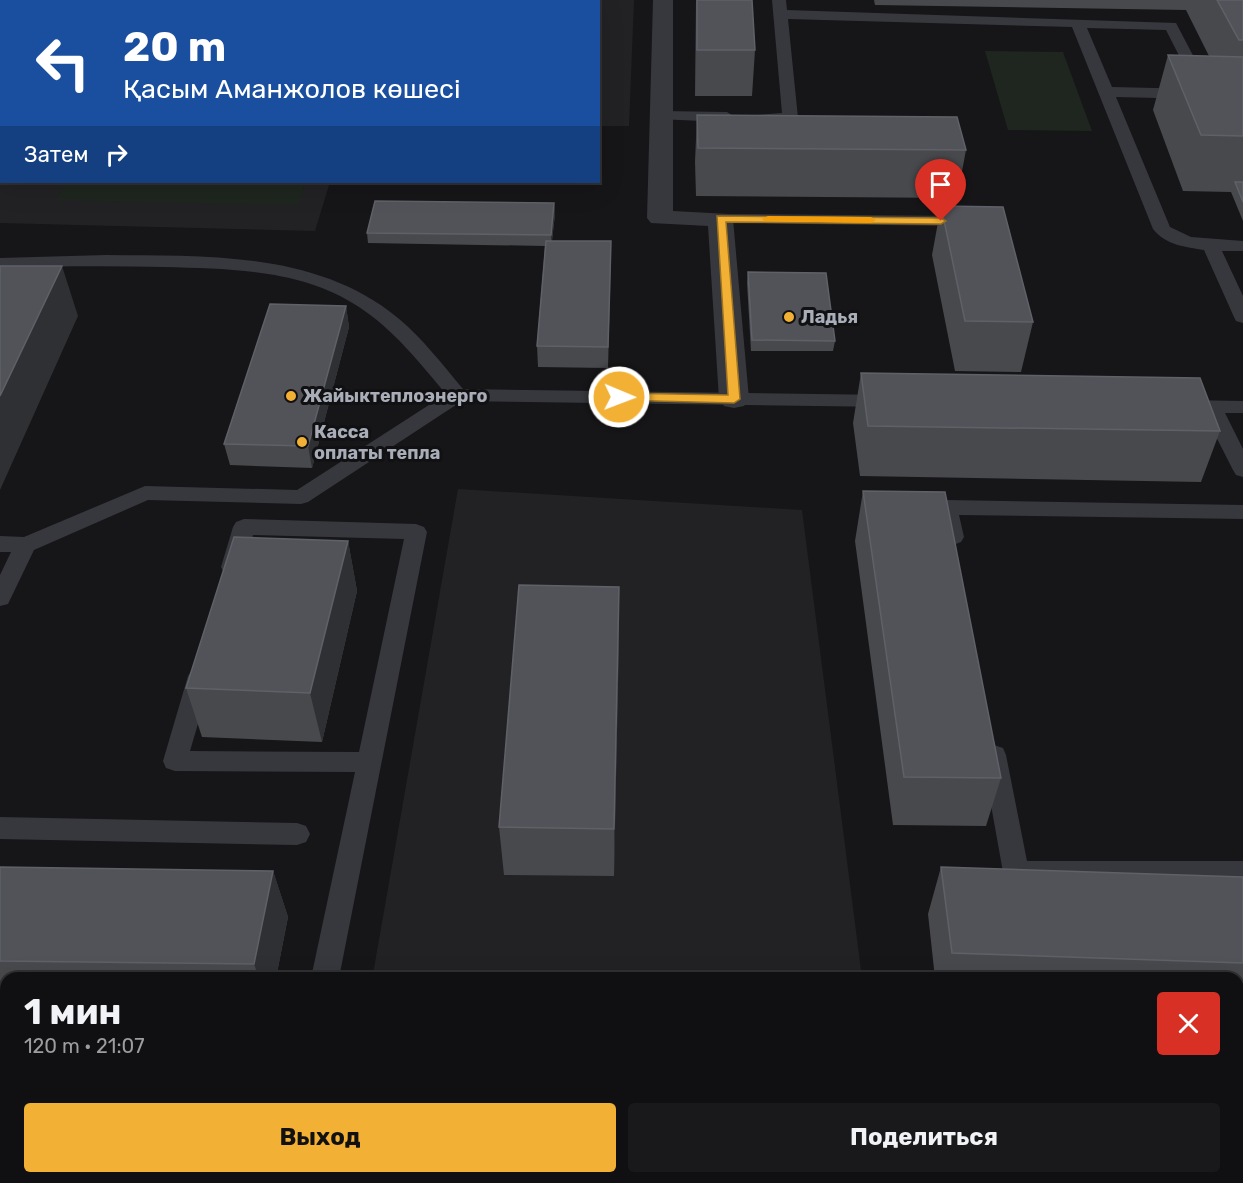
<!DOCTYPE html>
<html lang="ru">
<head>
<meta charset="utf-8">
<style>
	body { margin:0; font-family:Rubik,sans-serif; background:#19191b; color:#f1f3f6; height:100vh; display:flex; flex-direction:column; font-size:22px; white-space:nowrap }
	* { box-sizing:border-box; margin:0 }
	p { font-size:20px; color:#9c9d9f }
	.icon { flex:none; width:33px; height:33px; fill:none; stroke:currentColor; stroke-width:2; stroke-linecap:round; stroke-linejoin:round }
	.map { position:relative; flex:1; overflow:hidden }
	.drawer { position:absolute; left:0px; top:972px; width:1244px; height:212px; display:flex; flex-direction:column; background:#101012; border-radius:18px 18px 0 0; box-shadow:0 6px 24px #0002,0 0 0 2px #303032 }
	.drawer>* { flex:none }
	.hud { position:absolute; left:0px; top:0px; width:600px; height:183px; box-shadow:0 6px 24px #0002,0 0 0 2px #303032; background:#1a4fa0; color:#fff; overflow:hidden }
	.pin { position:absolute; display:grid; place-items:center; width:51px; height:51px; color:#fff; margin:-62px -26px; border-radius:50% 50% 50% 0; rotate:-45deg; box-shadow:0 0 6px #0007 }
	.pin .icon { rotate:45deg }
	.me { position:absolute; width:66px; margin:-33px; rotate:91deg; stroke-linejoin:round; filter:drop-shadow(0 0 4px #0008) }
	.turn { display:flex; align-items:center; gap:21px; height:126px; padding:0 24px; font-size:27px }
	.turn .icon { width:78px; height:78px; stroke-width:2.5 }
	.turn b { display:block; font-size:42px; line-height:51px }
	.then { display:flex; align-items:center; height:57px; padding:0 24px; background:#0003; gap:12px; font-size:22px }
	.round { display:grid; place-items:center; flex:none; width:63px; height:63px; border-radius:6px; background:#19191b }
	.head { display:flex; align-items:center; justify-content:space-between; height:102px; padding:0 24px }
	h1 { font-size:36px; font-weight:700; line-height:45px }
	.action { display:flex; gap:12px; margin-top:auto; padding:12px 24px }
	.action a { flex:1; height:69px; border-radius:6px; background:#f2b134; color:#111; font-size:24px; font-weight:700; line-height:69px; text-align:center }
	.action a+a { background:#19191b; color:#f1f3f6 }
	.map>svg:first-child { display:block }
	.built { fill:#222225 }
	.green { fill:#1e261f }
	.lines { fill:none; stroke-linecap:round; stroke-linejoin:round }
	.path-far1 { stroke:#3d3f44; stroke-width:3; stroke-dasharray:2 3; stroke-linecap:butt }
	.path { stroke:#3d3f44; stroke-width:4.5; stroke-dasharray:4 5; stroke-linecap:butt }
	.lane { fill:#37383d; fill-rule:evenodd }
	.street { fill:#37383d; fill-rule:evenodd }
	.primary { fill:#53555c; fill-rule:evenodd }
	.wall { fill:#47494d }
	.shaded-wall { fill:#2f3033 }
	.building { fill:#525359; stroke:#5f6168; stroke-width:1.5 }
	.route { fill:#f2b134; stroke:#9d7322; stroke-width:1.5 }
	.slow { fill:#f59e0b }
	.poi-dot { fill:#f2b134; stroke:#111113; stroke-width:2 }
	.labels { text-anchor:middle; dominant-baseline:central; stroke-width:6; stroke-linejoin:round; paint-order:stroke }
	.poi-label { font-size:18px; font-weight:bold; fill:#a8adb8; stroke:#111113; text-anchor:start }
</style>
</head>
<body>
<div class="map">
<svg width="1243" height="1183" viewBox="0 0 1243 1183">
	<rect width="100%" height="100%" fill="#161618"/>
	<path class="built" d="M0,0h634l-5,126h-30l-1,-124h-596v180h328l-15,49 -315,-8z
		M458,489l344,21 60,468h-399l-90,-4z"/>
	<path class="green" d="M985,51l78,1 29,79 -84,-1z
		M66,182h239l-7,23 -242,-5z"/>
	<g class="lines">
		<path class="path-far1" d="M187,2l3,-2"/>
		<path class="path" d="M1238,1036h5
			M1159,1178l2,5"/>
		<path class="lane" d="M772,0h14l1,10 389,13 32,61 -3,3h-10l-29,-57 -79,-2 25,59 131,3v10l-127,-3 54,130 21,10 52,4v10h-21l21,45v27l-7,-2 -2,-4 -30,-67c-18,-3 -39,-5 -51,-21l-81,-202 -284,-8 10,99c-8,8 -30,6 -41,3l-2,-3 2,-3 25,-2z
			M662,111l65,1 8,5 -8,5 -71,-3 -2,-3z
			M720,214l243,2 6,1 3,4 -3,4 -6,1 -249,-3 -3,-4 3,-4z
			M106,255c99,1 211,-4 292,63 25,21 45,47 65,71l425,6 7,1 3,5 -3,5 -7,1 -426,-6 -154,101 -7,2 -153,-4 -114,50 -26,54 -8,2v-31l11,-23h-11v-16l24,1 121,-51 152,4 149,-96c-27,-32 -52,-64 -87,-87 -57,-38 -128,-38 -194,-40 -55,-1 -110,-1 -165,1v-10z
			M1182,400l61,1v12h-18l18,36v28l-7,-2 -3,-5 -29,-57 -29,-2 -3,-5 3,-5z
			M947,500l296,5v14l-284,-4 5,22 -3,5 -8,3 -8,-3 -9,-35 3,-5z
			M244,519l172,5 8,3 3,5 -88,446h-28l44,-206 -180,-1 -9,-3 -3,-7 25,-85 4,-6 8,-3 8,3 4,6 -22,75 169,1 45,-213 -151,-4 -13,38 -8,2 -8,-2 -3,-6 12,-40 3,-5z
			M994,745l9,3 3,7 21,106h216v22h-227l-9,-3 -4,-8 -21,-117 3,-7z
			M0,817l297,6 9,3 4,8 -4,8 -9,3 -297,-6z"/>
		<path class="street" d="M653,0h20v211l56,3 4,5 16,180 -5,7 -10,2 -10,-2 -5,-7 -11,-173 -57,-3 -4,-5z"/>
		<path class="primary" d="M0,1043l6,1v40l-6,-1z
			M1238,1085h5v42h-5z
			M0,1156l6,1v21h179l3,5h-188z"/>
	</g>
	<path class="wall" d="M0,0h68l-1,2h-65v23h-2z
		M222,0h363v2h-363z
		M696,0h56l3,50 -3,46h-57z
		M874,0h369v221l-12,-29 -48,-1 -30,-81 15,-55 41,1 -23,-46 -311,-5z
		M697,115l269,35 -9,48 -261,-2 -1,-34z
		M554,203l1,11 -3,27h59l-3,127 -70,-1 -1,-21 8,-100 -177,-3 -1,-10z
		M941,206l92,116 -12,50 -66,-1 -23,-116z
		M748,272l87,69 -2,10h-82l-4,-68z
		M346,306l3,21 -37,141 -82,-3 -6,-21z
		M861,373l359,58 -19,51 -341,-6 -7,-53z
		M863,491l138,287 -15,48 -93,-1 -38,-284z
		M348,541l9,50 -35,151 -120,-5 -16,-49z
		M619,587v50l-5,239 -110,-1 -5,-48z
		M0,867l273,4 15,46 -12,61h-270v28h-6z
		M941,867l302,10v132h-5v-31h-303l-7,-64z"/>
	<path class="shaded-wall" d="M44,0h24l-1,2h-22z
		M554,203l1,11 -4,32v-11z
		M611,241v21l-3,106v-21z
		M62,266l16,50 -78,174v-94z
		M346,306l3,21 -37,141 -4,-22z
		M348,541l9,50 -35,151 -12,-49z
		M619,587v50l-5,239v-47z
		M273,871l15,46 -12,61h-17l-5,-14z"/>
	<path class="building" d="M294,0h288v2h-214z
		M697,0h55l3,50h-58z
		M1217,0h26v40h-4z
		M1168,55l75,2v79l-42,-1z
		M697,115l260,2 9,33 -268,-2z
		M1235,182h8v20z
		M375,201l179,2 -3,32 -184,-2z
		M941,206l62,1 30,115 -68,-1z
		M546,241h65l-3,106 -71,-1z
		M0,266h62l-62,130z
		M748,272l78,1 9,68 -83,-1z
		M270,304l76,2 -38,140 -84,-2z
		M861,373l339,5 20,53 -352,-5z
		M863,491l82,1 56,286 -97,-1z
		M234,537l114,4 -38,152 -124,-5z
		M519,585l100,2 -5,242 -115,-2z
		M0,867l273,4 -19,93 -254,-3z
		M941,867l302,10v86l-291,-10z"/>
	<path class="route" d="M717,216l224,2 5,3 -5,3 -215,-2 14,177 -6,4 -119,-3 -2,-3 6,-4 109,2z"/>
	<path class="slow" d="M768,216l103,1 5,3 -5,3 -107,-2 -2,-2z"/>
	<g class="poi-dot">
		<circle cx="789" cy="317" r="6"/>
		<circle cx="291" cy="396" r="6"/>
		<circle cx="302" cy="442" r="6"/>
	</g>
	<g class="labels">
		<g class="poi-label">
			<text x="801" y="317">Ладья</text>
			<text x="303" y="396">Жайыктеплоэнерго</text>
			<text x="314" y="432">Касса<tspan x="314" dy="21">оплаты тепла</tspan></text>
		</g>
	</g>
</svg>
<div class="pin" style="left:941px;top:221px;background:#d93025"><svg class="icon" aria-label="arrive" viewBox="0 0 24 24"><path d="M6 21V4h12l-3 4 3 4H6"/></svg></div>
<svg class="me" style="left:619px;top:397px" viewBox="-20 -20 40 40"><circle r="17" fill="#f2b134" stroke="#fff" stroke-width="3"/><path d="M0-11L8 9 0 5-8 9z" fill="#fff"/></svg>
<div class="hud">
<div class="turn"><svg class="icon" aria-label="left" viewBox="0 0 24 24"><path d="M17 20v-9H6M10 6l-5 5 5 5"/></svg><div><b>20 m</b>Қасым Аманжолов көшесі</div></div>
<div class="then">Затем<svg class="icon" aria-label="right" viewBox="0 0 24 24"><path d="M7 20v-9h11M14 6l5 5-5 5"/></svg></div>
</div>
<section class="drawer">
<div class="head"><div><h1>1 мин</h1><p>120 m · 21:07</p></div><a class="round" style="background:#d93025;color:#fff"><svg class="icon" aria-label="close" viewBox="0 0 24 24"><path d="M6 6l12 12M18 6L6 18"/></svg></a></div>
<div class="action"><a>Выход</a><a>Поделиться</a></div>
</section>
</div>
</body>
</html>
